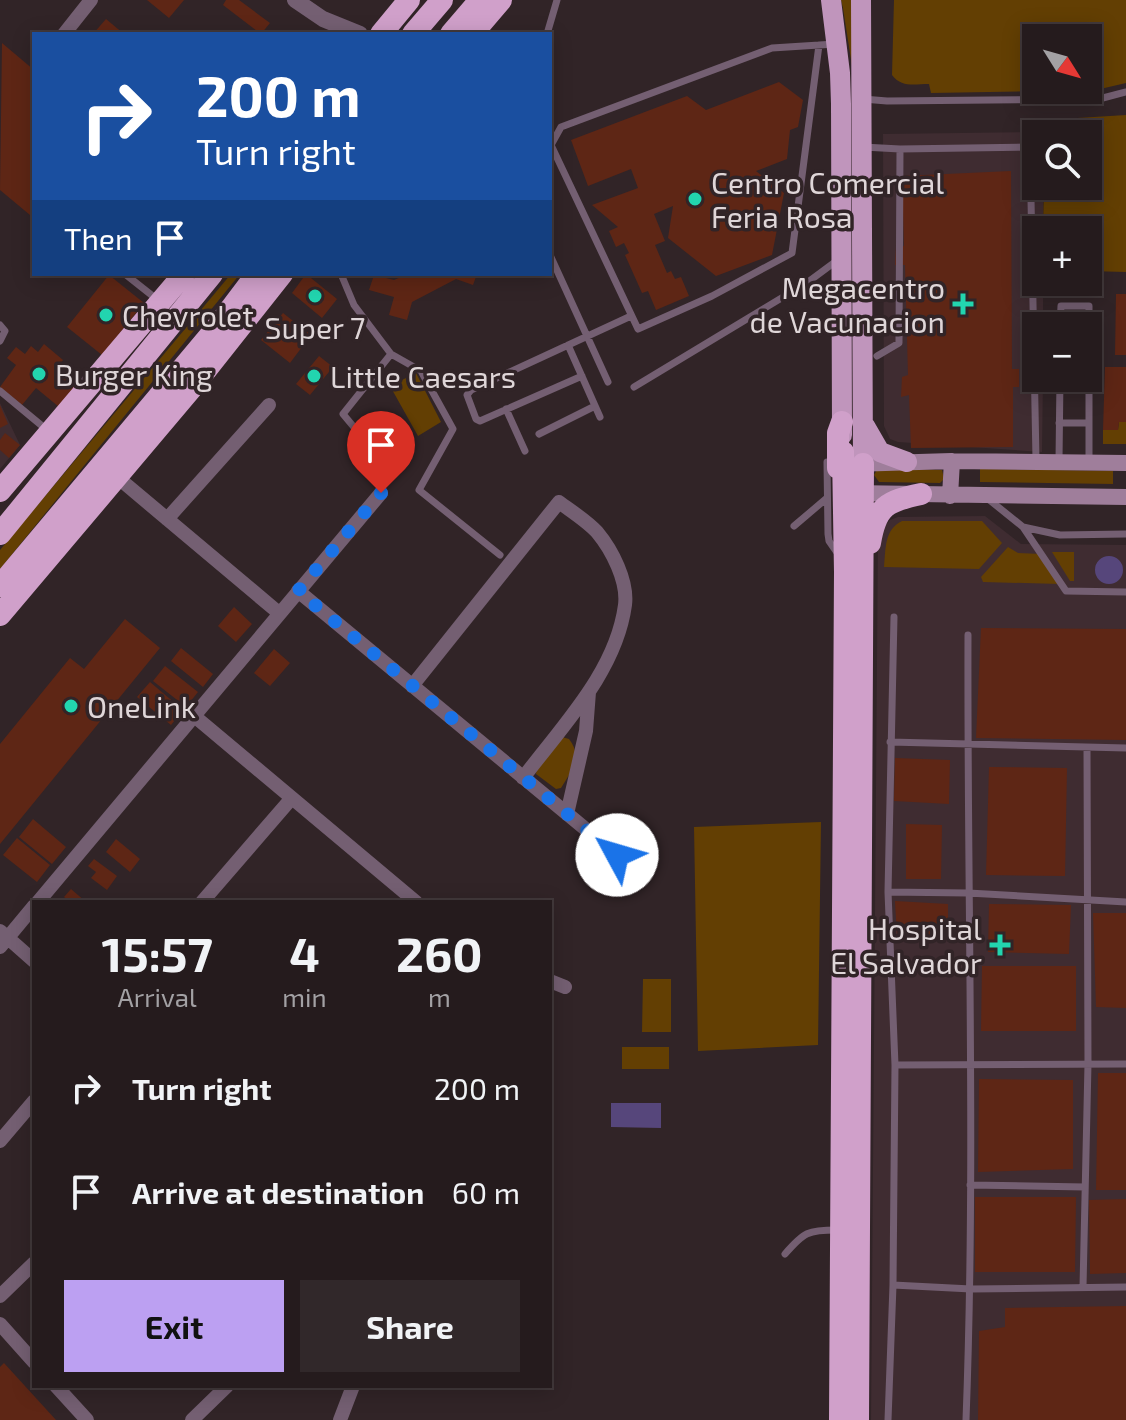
<!DOCTYPE html>
<html lang="en">
<head>
<meta charset="utf-8">
<style>
	body { margin:0; font-family:"Exo 2",sans-serif; background:#31282a; color:#f1f3f6; height:100vh; display:flex; flex-direction:column; font-size:30px; white-space:nowrap }
	* { box-sizing:border-box; margin:0 }
	p { font-size:26px; color:#a3a1a4 }
	.icon { flex:none; width:44px; height:44px; fill:none; stroke:currentColor; stroke-width:2; stroke-linecap:round; stroke-linejoin:round }
	.map { position:relative; flex:1; overflow:hidden }
	.panel { position:absolute; left:32px; top:900px; width:520px; height:488px; display:flex; flex-direction:column; background:#251b1d; border-radius:0px; box-shadow:0 4px 20px #0003,0 0 0 2px #42393b }
	.panel>* { flex:none }
	.top-card { position:absolute; left:32px; top:32px; width:520px; height:244px; border-radius:0px; box-shadow:0 4px 20px #0003,0 0 0 2px #42393b; background:#1a4fa0; color:#fff; overflow:hidden }
	.needle { width:52px; rotate:127deg }
	.buttons { position:absolute; left:1022px; top:24px; display:grid; gap:16px }
	.buttons a { display:grid; place-items:center; width:80px; height:80px; border-radius:0px; background:#251b1d; box-shadow:0 4px 20px #0003,0 0 0 2px #42393b; font-size:40px }
	.pin { position:absolute; display:grid; place-items:center; width:68px; height:68px; color:#fff; margin:-82px -34px; border-radius:50% 50% 50% 0; rotate:-45deg; box-shadow:0 0 8px #0007 }
	.pin .icon { rotate:45deg }
	.me { position:absolute; width:88px; margin:-44px; rotate:309deg; stroke-linejoin:round; filter:drop-shadow(0 0 6px #0008) }
	.turn { display:flex; align-items:center; gap:28px; height:168px; padding:0 32px; font-size:36px }
	.turn .icon { width:104px; height:104px; stroke-width:2.5 }
	.turn b { display:block; font-size:56px; line-height:68px }
	.then { display:flex; align-items:center; height:76px; padding:0 32px; background:#0003; gap:16px; font-size:30px }
	.eta { display:flex; justify-content:space-evenly; align-items:center; height:136px; text-align:center }
	.eta b { font-size:48px; font-weight:700; line-height:56px }
	.action { display:flex; gap:16px; margin-top:auto; padding:16px 32px }
	.action a { flex:1; height:92px; border-radius:0px; background:#bca0f2; color:#111; font-size:32px; font-weight:700; line-height:92px; text-align:center }
	.action a+a { background:#31282a; color:#f1f3f6 }
	ul { padding:0; list-style:none }
	li { display:flex; align-items:center; gap:24px; height:104px; padding:0 32px }
	li div { flex:1 }
	li b { display:block; font-size:30px }
	li em { font-style:normal }
	.map>svg:first-child { display:block }
	.built { fill:#3f2c31 }
	.green { fill:#633f03; fill-rule:evenodd }
	.water { fill:#56467b }
	.building { fill:#5e2615 }
	.lines { fill:none; stroke-linecap:round; stroke-linejoin:round }
	.service { stroke:#745f72; stroke-width:7 }
	.minor { stroke:#745f72; stroke-width:14 }
	.tertiary { stroke:#745f72; stroke-width:16 }
	.secondary { stroke:#9f7e9b; stroke-width:16 }
	.primary { stroke:#c095bc; stroke-width:20 }
	.trunk { stroke:#d0a0ca; stroke-width:22 }
	.route { stroke:#1a73e8; stroke-width:14; stroke-dasharray:0 25.2 }
	.poi-dot { fill:#22d5af; stroke:#312427; stroke-width:3 }
	.labels { text-anchor:middle; dominant-baseline:central; stroke-width:7; stroke-linejoin:round; paint-order:stroke }
	.poi-label { font-size:30px; fill:#dfd6d8; stroke:#312427; text-anchor:start }
</style>
</head>
<body>
<div class="map">
<svg width="1126" height="1420" viewBox="0 0 1126 1420">
	<rect width="100%" height="100%" fill="#312427"/>
	<path class="built" d="M1043,132l-7,2v52h7v44h-7v52h7v44h-7v52h7l-1,74 -144,-10 -8,-3 -6,-13 -1,-292z
		M0,403l20,42 -20,24z
		M985,516l36,28 105,1v875h-255l7,-886 12,-14 8,-3z"/>
	<path class="green" d="M841,0h16l-1,92 -13,-84z
		M894,0h232v83l-30,7 -165,3 -2,-9c-15,0 -27,4 -37,-9zM1036,38h52v52h-52z
		M1126,115v157l-38,-1v-41h-45l1,-44h44v-52h-44l1,-14z
		M231,274h9l-240,295v-19z
		M416,373l25,49 -23,14 -28,-50z
		M1119,422h7v22h-23v-14h15z
		M878,468l64,2 2,9 -4,4 -61,-1 -5,-7z
		M980,469l133,2v13l-133,-2z
		M902,521h80l20,22 -23,26 -95,-2c2,-19 0,-37 18,-46z
		M1008,547l10,6 23,1 19,30 -77,-2 -2,-5z
		M1052,552h22v29h-4z
		M562,737l7,2c14,17 2,33 -8,49l-5,1 -20,-15 1,-8z
		M821,822l-3,223 -120,6 -4,-224z
		M643,979h28v53h-29z
		M669,1047v22h-47v-22z"/>
	<path class="water" d="M1095 570a14 14 0 1 1 28 0a14 14 0 1 1-28 0Z
		M611,1103h50v25l-50,-1z"/>
	<path class="building" d="M147,0h37l-15,18z
		M226,0h13l31,23 -9,11 -38,-29z
		M106,19l18,15h-31z
		M2,43l32,27v140l-4,5 -30,-25z
		M779,82l24,18 -5,27 -8,3 -3,29 -31,12 28,22 -12,62 -56,21 -48,-38 5,-32 -19,8 11,27 -10,4 12,28 4,-2 4,8 6,-2 8,19 -33,14 -8,-19 -6,2 -17,-38 4,-2 -5,-10 -8,4 -7,-16 9,-4 -26,-22 46,-17 -7,-19 -43,17 -17,-46 116,-44 19,14z
		M1011,171l1,198h7v18h-6v60l-102,1 -2,-53 -8,2 1,-20 6,-2 -3,-110h-10l1,-18 8,-1 -2,-70z
		M306,274l31,25 -15,19 -30,-25z
		M408,274h69l-4,11 -17,-6 -44,23 -5,18 -18,-5 5,-18 -25,-7 5,-15 20,5z
		M109,275l35,28 -42,52 -35,-28z
		M1116,294h10v61h-11z
		M283,313l28,22 -21,28 -29,-23z
		M44,344l19,16 -7,10 20,16 -17,21 -23,-19 -14,17 -22,-18 16,-22 -9,-7 9,-11 9,7 6,-8 7,6z
		M319,356l14,11 -23,28 -14,-11z
		M1105,367h21v55h-7l-1,8h-15z
		M0,405l8,19 -8,4z
		M5,433l15,12 -11,13 -9,-8v-10z
		M234,607l18,17 -16,18 -18,-16z
		M125,619l35,29 -160,196v-100l70,-86 14,11z
		M981,628l145,1v111l-150,-2z
		M181,648l32,26 -10,13 -32,-26z
		M274,649l16,14 -20,23 -16,-13z
		M165,666l33,26 -12,15 -33,-26z
		M150,682l33,28 -12,15 -34,-28z
		M895,758l55,2 -1,44 -55,-3z
		M989,767l78,1 -2,108 -79,-1z
		M33,819l33,28 -14,17 -33,-27z
		M906,824l36,1 -1,54h-35z
		M17,838l33,27 -13,17 -34,-27z
		M116,839l24,20 -10,13 -24,-20z
		M94,859l23,17 -10,14 -16,-12 5,-6 -8,-6z
		M71,889l15,13h-16l-6,-5z
		M895,901l53,3v33h-51z
		M989,904l82,1 -2,49 -81,-2z
		M1093,913h33v95l-30,-1z
		M982,966h94v65h-95z
		M1098,1073h28v117h-30z
		M979,1079l94,1v89l-95,3z
		M975,1197h101l-1,75h-100z
		M1126,1199v74l-36,1 -1,-74z
		M1126,1306v114h-148l1,-89 26,-4v-19z
		M4,1363l52,57h-56v-53z"/>
	<g class="lines">
		<path class="service" d="M547,34l10,-34
			M819,45l-27,208 -80,43 -74,33 -87,-184 10,-18 211,-79 63,-4
			M863,99l24,2 212,-2 27,-7
			M863,147l37,2 130,-2 6,313
			M550,255l58,127
			M125,274l34,27
			M341,274l13,31 37,49 -48,60 45,54
			M0,325l5,6 -5,10
			M1060,326l1,-20h28v157
			M568,345l32,72
			M391,354l30,17 32,58 -34,61 81,65
			M877,356l22,-13 1,-194
			M582,376l-102,45 -4,-2 -9,-24 4,-5 160,-74
			M634,387l174,-105 31,-23
			M0,391l47,39
			M506,409l19,42
			M1059,423h29
			M539,434l56,-28
			M1059,460l1,-82
			M827,462l1,72 1,7 9,13
			M987,498l36,29 37,8 66,-1
			M794,526l33,-28
			M1023,527l43,64 60,1
			M890,742l236,6
			M888,892l80,1 158,9
			M895,1065l231,-1
			M970,1185l115,2
			M785,1254c19,-22 23,-24 52,-24
			M893,1285l78,4 155,-2
			M1083,1287l5,-223 -1,-316
			M888,1420l5,-135 2,-220 -7,-173 6,-275
			M966,1420c10,-262 1,-523 2,-785"/>
		<path class="minor" d="M64,34l27,-34
			M116,476l163,137
			M167,519l102,-114
			M298,591l319,264
			M412,686l147,-184c12,9 28,19 38,30 15,18 31,49 28,73 -9,67 -63,121 -102,173
			M193,715l223,187
			M567,814l19,-83 3,-39
			M38,902l343,-409
			M202,902l89,-103
			M0,931l34,30
			M0,947l34,-41
			M550,981l15,6
			M0,1141l34,-40
			M0,1296l34,-33
			M0,1324l34,38
			M56,1386l31,34
			M192,1420l35,-34
			M340,1420l13,-34"/>
		<path class="tertiary" d="M295,0l28,19 37,15"/>
		<path class="secondary" d="M852,464l100,-3 174,2
			M852,493l274,4
			M950,496l2,-35"/>
		<path class="primary" d="M831,0l9,73 1,31 1,331
			M861,0l2,464
			M865,426l15,26 27,10"/>
		<path class="trunk" d="M381,34l28,-34
			M413,34l29,-34
			M451,34l29,-34
			M472,34l29,-34
			M838,468v-35l4,-11
			M0,491l184,-217
			M0,534l212,-260
			M870,543c6,-37 17,-42 51,-49
			M0,586l217,-259 40,-53
			M0,615l191,-226 91,-115
			M840,1420l5,-848 -2,-120
			M858,1420l5,-956"/>
	</g>
	<g class="lines">
		<path class="route" d="M381,493l-83,98 319,264"/>
	</g>
	<g class="poi-dot">
		<circle cx="695" cy="199" r="8"/>
		<circle cx="315" cy="296" r="8"/>
		<path d="M959 292h8v8h8v8h-8v8h-8v-8h-8v-8h8z"/>
		<circle cx="106" cy="315" r="8"/>
		<circle cx="39" cy="374" r="8"/>
		<circle cx="314" cy="376" r="8"/>
		<circle cx="71" cy="706" r="8"/>
		<path d="M996 933h8v8h8v8h-8v8h-8v-8h-8v-8h8z"/>
	</g>
	<g class="labels">
		<g class="poi-label">
			<text x="711" y="182">Centro Comercial<tspan x="711" dy="34">Feria Rosa</tspan></text>
			<text x="945" y="287" text-anchor="end">Megacentro<tspan x="945" dy="34">de Vacunacion</tspan></text>
			<text x="122" y="315">Chevrolet</text>
			<text x="315" y="327" text-anchor="middle">Super 7</text>
			<text x="55" y="374">Burger King</text>
			<text x="330" y="376">Little Caesars</text>
			<text x="87" y="706">OneLink</text>
			<text x="982" y="928" text-anchor="end">Hospital<tspan x="982" dy="34">El Salvador</tspan></text>
		</g>
	</g>
</svg>
<div class="buttons">
<a><svg class="needle" viewBox="-14 -14 28 28"><path d="M0-13l5 13h-10z" fill="#e53935"/><path d="M0 13l5-13h-10z" fill="#a3a1a4"/></svg></a>
<a><svg class="icon" aria-label="search" viewBox="0 0 24 24"><circle cx="10" cy="10" r="6"/><path d="M15 15l6 6"/></svg></a>
<a>+</a>
<a>−</a>
</div>
<div class="pin" style="left:381px;top:493px;background:#d93025"><svg class="icon" aria-label="arrive" viewBox="0 0 24 24"><path d="M6 21V4h12l-3 4 3 4H6"/></svg></div>
<svg class="me" style="left:617px;top:855px" viewBox="-20 -20 40 40"><circle r="19" fill="#fff"/><path d="M0-13L10 11 0 6-10 11z" fill="#1a73e8"/></svg>
<div class="top-card">
<div class="turn"><svg class="icon" aria-label="right" viewBox="0 0 24 24"><path d="M7 20v-9h11M14 6l5 5-5 5"/></svg><div><b>200 m</b>Turn right</div></div>
<div class="then">Then<svg class="icon" aria-label="arrive" viewBox="0 0 24 24"><path d="M6 21V4h12l-3 4 3 4H6"/></svg></div>
</div>
<section class="panel">
<div class="eta">
<div><b>15:57</b><p>Arrival</p></div>
<div><b>4</b><p>min</p></div>
<div><b>260</b><p>m</p></div>
</div>
<ul>
<li><svg class="icon" aria-label="right" viewBox="0 0 24 24"><path d="M7 20v-9h11M14 6l5 5-5 5"/></svg><div><b>Turn right</b></div><em>200 m</em></li>
<li><svg class="icon" aria-label="arrive" viewBox="0 0 24 24"><path d="M6 21V4h12l-3 4 3 4H6"/></svg><div><b>Arrive at destination</b></div><em>60 m</em></li>
</ul>
<div class="action"><a>Exit</a><a>Share</a></div>
</section>
</div>
</body>
</html>
